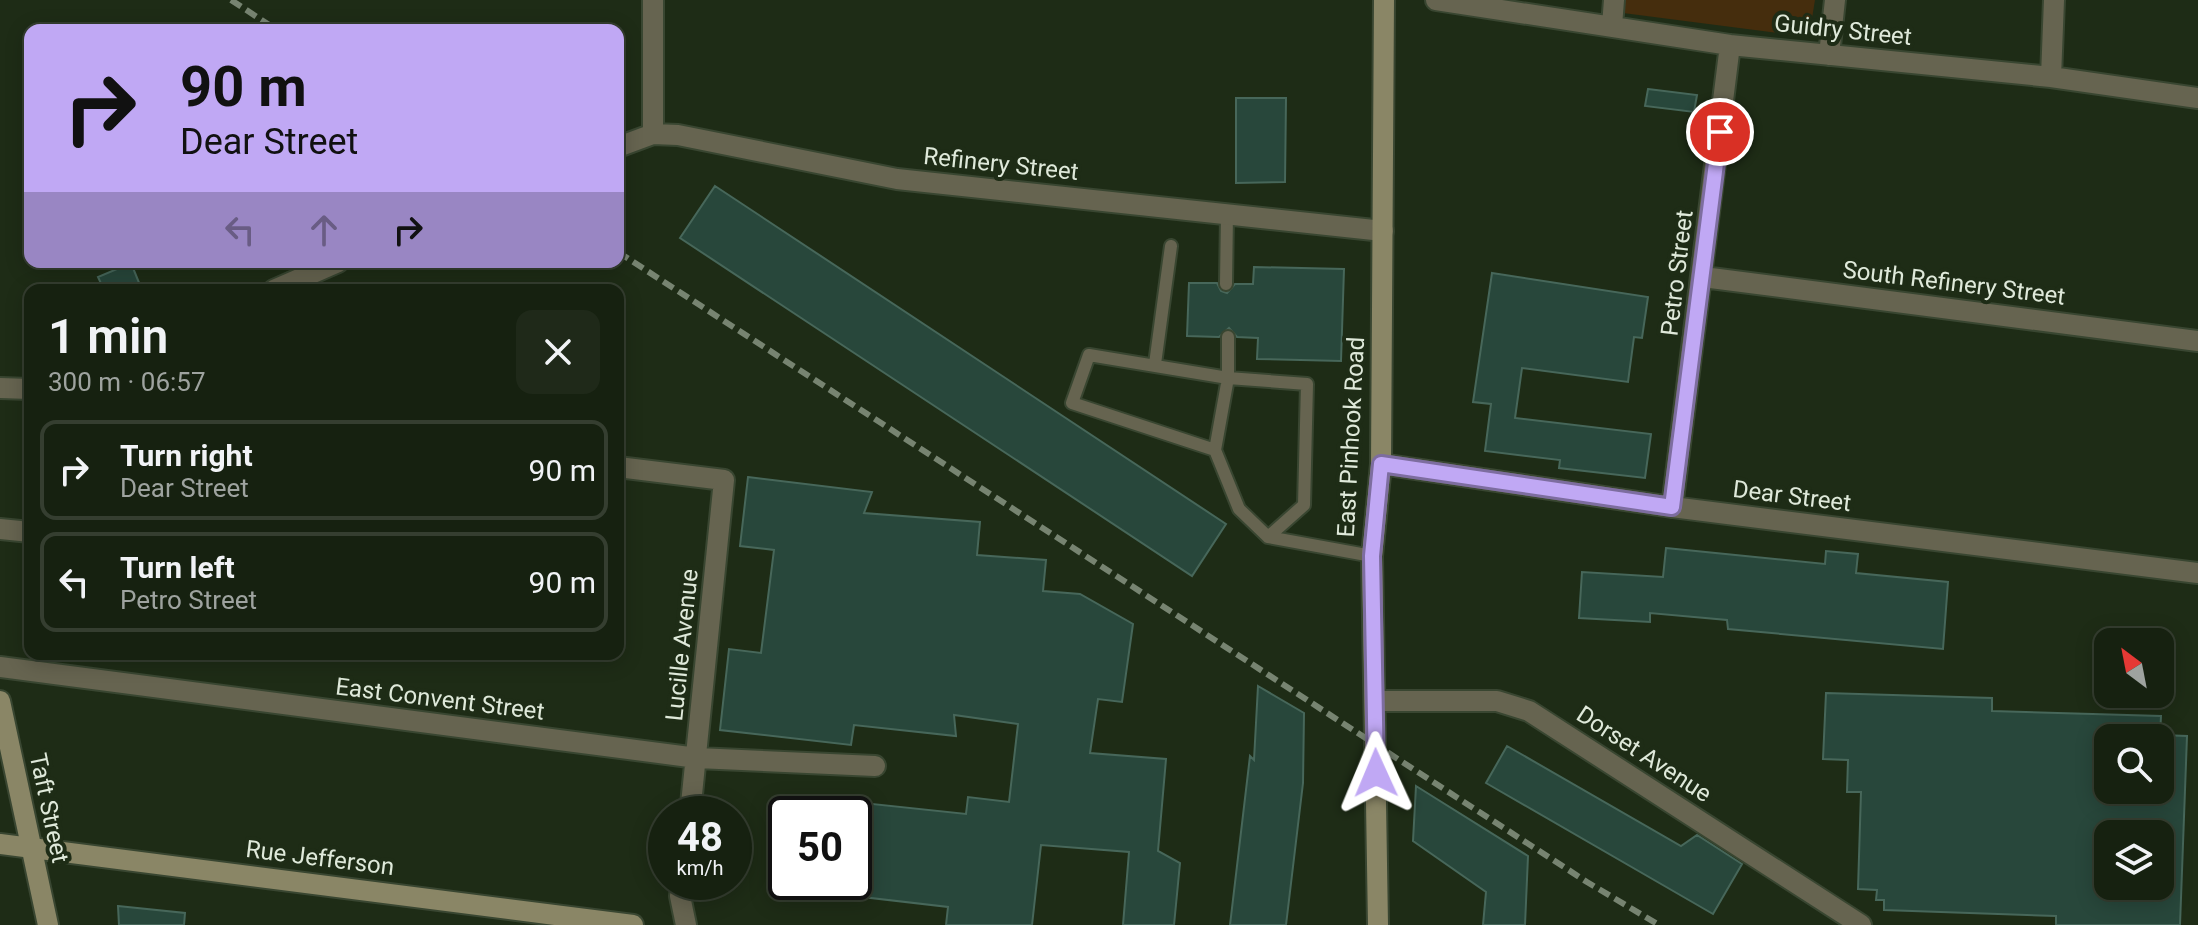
<!DOCTYPE html>
<html lang="en">
<head>
<meta charset="utf-8">
<style>
	body { margin:0; font-family:Roboto,sans-serif; background:#1f2919; color:#f1f3f6; height:100vh; display:flex; flex-direction:column; font-size:30px; white-space:nowrap }
	* { box-sizing:border-box; margin:0 }
	p { font-size:26px; color:#9ea39f }
	.icon { flex:none; width:44px; height:44px; fill:none; stroke:currentColor; stroke-width:2; stroke-linecap:round; stroke-linejoin:round }
	.map { position:relative; flex:1; overflow:hidden }
	.side { position:absolute; left:24px; top:284px; width:600px; height:376px; display:flex; flex-direction:column; background:#162110; border-radius:16px; box-shadow:0 4px 20px #0003,0 0 0 2px #353e30 }
	.side>* { flex:none }
	.hud { position:absolute; left:24px; top:24px; width:600px; height:244px; border-radius:16px; box-shadow:0 4px 20px #0003,0 0 0 2px #353e30; background:#c0a8f4; color:#111; overflow:hidden }
	.needle { width:52px; rotate:328deg }
	.tools { position:absolute; left:2094px; top:628px; display:grid; gap:16px }
	.tools a { display:grid; place-items:center; width:80px; height:80px; border-radius:16px; background:#162110; box-shadow:0 4px 20px #0003,0 0 0 2px #353e30; font-size:40px }
	.speed { position:absolute; left:648px; top:796px; display:flex; gap:16px; font-size:40px; font-weight:700; text-align:center }
	.speed>* { display:grid; place-content:center; width:104px; height:104px; border-radius:50%; background:#162110; box-shadow:0 4px 20px #0003,0 0 0 2px #353e30; line-height:1 }
	.speed small { font-size:20px; font-weight:400 }
	.speed .limit { border:4px solid #111; border-radius:12px; background:#fff; color:#111 }
	.pin { position:absolute; display:grid; place-items:center; width:68px; height:68px; color:#fff; margin:-34px; border:4px solid #fff; border-radius:50%; box-shadow:0 2px 8px #0007 }
	.me { position:absolute; width:88px; margin:-44px; rotate:359deg; stroke-linejoin:round; filter:drop-shadow(0 0 6px #0008) }
	.turn { display:flex; align-items:center; gap:28px; height:168px; padding:0 24px; font-size:36px }
	.turn .icon { width:104px; height:104px; stroke-width:2.5 }
	.turn b { display:block; font-size:56px; line-height:68px }
	.lanes { display:flex; align-items:center; height:76px; padding:0 24px; background:#0003; justify-content:center; gap:40px; direction:ltr }
	.lanes .off { opacity:.35 }
	.round { display:grid; place-items:center; flex:none; width:84px; height:84px; border-radius:16px; background:#1f2919 }
	.headline { display:flex; align-items:center; justify-content:space-between; height:136px; padding:0 24px }
	h1 { font-size:48px; font-weight:600; line-height:60px }
	ul { padding:0; list-style:none }
	li { display:flex; align-items:center; gap:24px; height:100px; margin:0 16px 12px; padding:0 8px; border:4px solid #353e30; border-radius:16px }
	li div { flex:1 }
	li b { display:block; font-size:30px }
	li em { font-style:normal }
	.map>svg:first-child { display:block }
	.green { fill:#452d0d }
	.building { fill:#28473b; stroke:#47675a; stroke-width:2; fill-rule:evenodd }
	.lines { fill:none; stroke-linecap:round; stroke-linejoin:round }
	.lane-casing { stroke:#394631; stroke-width:16 }
	.street-casing { stroke:#394631; stroke-width:24 }
	.secondary-casing { stroke:#394631; stroke-width:24 }
	.lane { stroke:#666450; stroke-width:12 }
	.street { stroke:#666450; stroke-width:20 }
	.secondary { stroke:#8a8666; stroke-width:20 }
	.rail { stroke:#778471; stroke-width:6; stroke-dasharray:12 6; stroke-linecap:butt }
	.route-casing { stroke:#7d6d9f; stroke-width:20 }
	.route { stroke:#c0a8f4; stroke-width:14 }
	.labels { text-anchor:middle; dominant-baseline:central; stroke-width:8; stroke-linejoin:round; paint-order:stroke }
	.street-label { font-size:24px; fill:#dfe9da; stroke:#1e2c16 }
</style>
</head>
<body>
<div class="map">
<svg width="2198" height="925" viewBox="0 0 2198 925">
	<rect width="100%" height="100%" fill="#1e2c16"/>
	<path class="green" d="M1624,0h191l-6,37 -186,-24z"/>
	<path class="building" d="M1648,89l49,6 -3,17 -49,-6z
		M1236,98h50l-1,84 -49,1z
		M715,186l511,338 -34,52 -512,-338z
		M131,263l11,27h-38l-6,-13z
		M1254,267l90,2 -3,92 -84,-2 1,-21 -21,-1 -8,-9 -10,9 -32,-1 2,-53h28l4,8 6,2 8,-9h18z
		M1492,273l156,24 -6,41 -8,-1 -6,45 -106,-14 -7,50 136,16 -6,44 -86,-10 1,-8 -75,-9 6,-47 -18,-2z
		M748,477l124,15 -8,21 116,9 -3,33 69,5 -3,31 37,3 53,30 -11,78 -24,-3 -8,54 76,6 -8,92 22,12 -6,62h-51l6,-73 -88,-7 -9,80h-86l2,-18 -94,-11v-94l112,12 2,-17 41,5 9,-78 -64,-9 2,21 -102,-11 -3,20 -131,-15 9,-81 32,4 13,-103 -34,-4z
		M1666,548l159,16 1,-13 32,3 -2,19 92,9 -5,67 -215,-20 -1,-9 -77,-7v9l-71,-4 3,-46 81,5z
		M1258,686l46,27 -1,70 -17,142h-56l20,-169 4,4z
		M1826,693l166,5v13l169,5 -1,19 27,1 -7,189h-124v-9l-172,-6v-10h-8l1,-10 -19,-1 3,-97h-14l1,-32 -25,-1zM2108,738h52v52h-52zM2108,834h52v52h-52z
		M1507,746l174,100 16,-11 45,29 -29,50 -227,-131z
		M1416,786l112,70 -3,69h-42l3,-33 -73,-51z
		M118,906l67,7 -1,12h-65z"/>
	<g class="lines">
		<defs>
			<path id="lane" d="M1226,284l1,-70
				M1155,364l16,-118
				M1215,450l-143,-47 17,-48 139,23 -13,72 24,59 29,28 36,-32 3,-121 -79,-6v-41
				M1268,537l104,19"/>
			<path id="street" d="M1436,0l294,45 321,32 147,21
				M1612,26l2,-26
				M1829,55l6,-55
				M2051,77l3,-77
				M653,134v-134
				M618,147l35,-13 25,1 219,44 486,52
				M1703,277l495,64
				M274,290l64,-28
				M0,388l30,1
				M1381,464l291,43 526,66
				M618,467l106,13 -34,334
				M1672,507l58,-462
				M0,529l30,3
				M0,667l697,91 178,8
				M1375,701h122l32,10 332,214
				M682,882l-2,14 6,29"/>
			<path id="secondary" d="M0,701l48,224
				M0,844l633,81
				M1378,925l-6,-369 9,-92 3,-464"/>
		</defs>
		<use href="#lane" class="lane-casing"/>
		<use href="#street" class="street-casing"/>
		<use href="#secondary" class="secondary-casing"/>
		<use href="#lane" class="lane"/>
		<use href="#street" class="street"/>
		<use href="#secondary" class="secondary"/>
		<path class="rail" d="M231,0l46,30
			M618,252l969,630 72,43"/>
	</g>
	<g class="lines">
		<defs>
			<path id="route" d="M1376,773l-4,-217 9,-92 291,43 48,-375"/>
		</defs>
		<use href="#route" class="route-casing"/>
		<use href="#route" class="route"/>
	</g>
	<g class="labels">
		<g class="street-label">
			<text transform="translate(1843 30) rotate(6)">Guidry Street</text>
			<text transform="translate(1001 164) rotate(6)">Refinery Street</text>
			<text transform="translate(1677 273) rotate(-83)">Petro Street</text>
			<text transform="translate(1954 283) rotate(7)">South Refinery Street</text>
			<text transform="translate(1351 437) rotate(-87)">East Pinhook Road</text>
			<text transform="translate(1792 496) rotate(7)">Dear Street</text>
			<text transform="translate(682 645) rotate(-84)">Lucille Avenue</text>
			<text transform="translate(440 699) rotate(7)">East Convent Street</text>
			<text transform="translate(1644 754) rotate(33)">Dorset Avenue</text>
			<text transform="translate(49 808) rotate(78)">Taft Street</text>
			<text transform="translate(320 858) rotate(7)">Rue Jefferson</text>
		</g>
	</g>
</svg>
<div class="tools">
<a><svg class="needle" viewBox="-14 -14 28 28"><path d="M0-13l5 13h-10z" fill="#e53935"/><path d="M0 13l5-13h-10z" fill="#9ea39f"/></svg></a>
<a><svg class="icon" aria-label="search" viewBox="0 0 24 24"><circle cx="10" cy="10" r="6"/><path d="M15 15l6 6"/></svg></a>
<a><svg class="icon" aria-label="layers" viewBox="0 0 24 24"><path d="M12 4l9 5-9 5-9-5zM3 14l9 5 9-5"/></svg></a>
</div>
<div class="speed"><div>48<small>km/h</small></div><div class="limit">50</div></div>
<div class="pin" style="left:1720px;top:132px;background:#d93025"><svg class="icon" aria-label="arrive" viewBox="0 0 24 24"><path d="M6 21V4h12l-3 4 3 4H6"/></svg></div>
<svg class="me" style="left:1376px;top:773px" viewBox="-20 -20 40 40"><path d="M0-17L14 15 0 8-14 15z" fill="#c0a8f4" stroke="#fff" stroke-width="4"/></svg>
<div class="hud">
<div class="turn"><svg class="icon" aria-label="right" viewBox="0 0 24 24"><path d="M7 20v-9h11M14 6l5 5-5 5"/></svg><div><b>90 m</b>Dear Street</div></div>
<div class="lanes"><svg class="icon off" aria-label="left" viewBox="0 0 24 24"><path d="M17 20v-9H6M10 6l-5 5 5 5"/></svg><svg class="icon off" aria-label="ahead" viewBox="0 0 24 24"><path d="M12 20V5M6 11l6-6 6 6"/></svg><svg class="icon" aria-label="right" viewBox="0 0 24 24"><path d="M7 20v-9h11M14 6l5 5-5 5"/></svg></div>
</div>
<section class="side">
<div class="headline"><div><h1>1 min</h1><p>300 m · 06:57</p></div><a class="round"><svg class="icon" aria-label="close" viewBox="0 0 24 24"><path d="M6 6l12 12M18 6L6 18"/></svg></a></div>
<ul>
<li><svg class="icon" aria-label="right" viewBox="0 0 24 24"><path d="M7 20v-9h11M14 6l5 5-5 5"/></svg><div><b>Turn right</b><p>Dear Street</p></div><em>90 m</em></li>
<li><svg class="icon" aria-label="left" viewBox="0 0 24 24"><path d="M17 20v-9H6M10 6l-5 5 5 5"/></svg><div><b>Turn left</b><p>Petro Street</p></div><em>90 m</em></li>
</ul>
</section>
</div>
</body>
</html>
